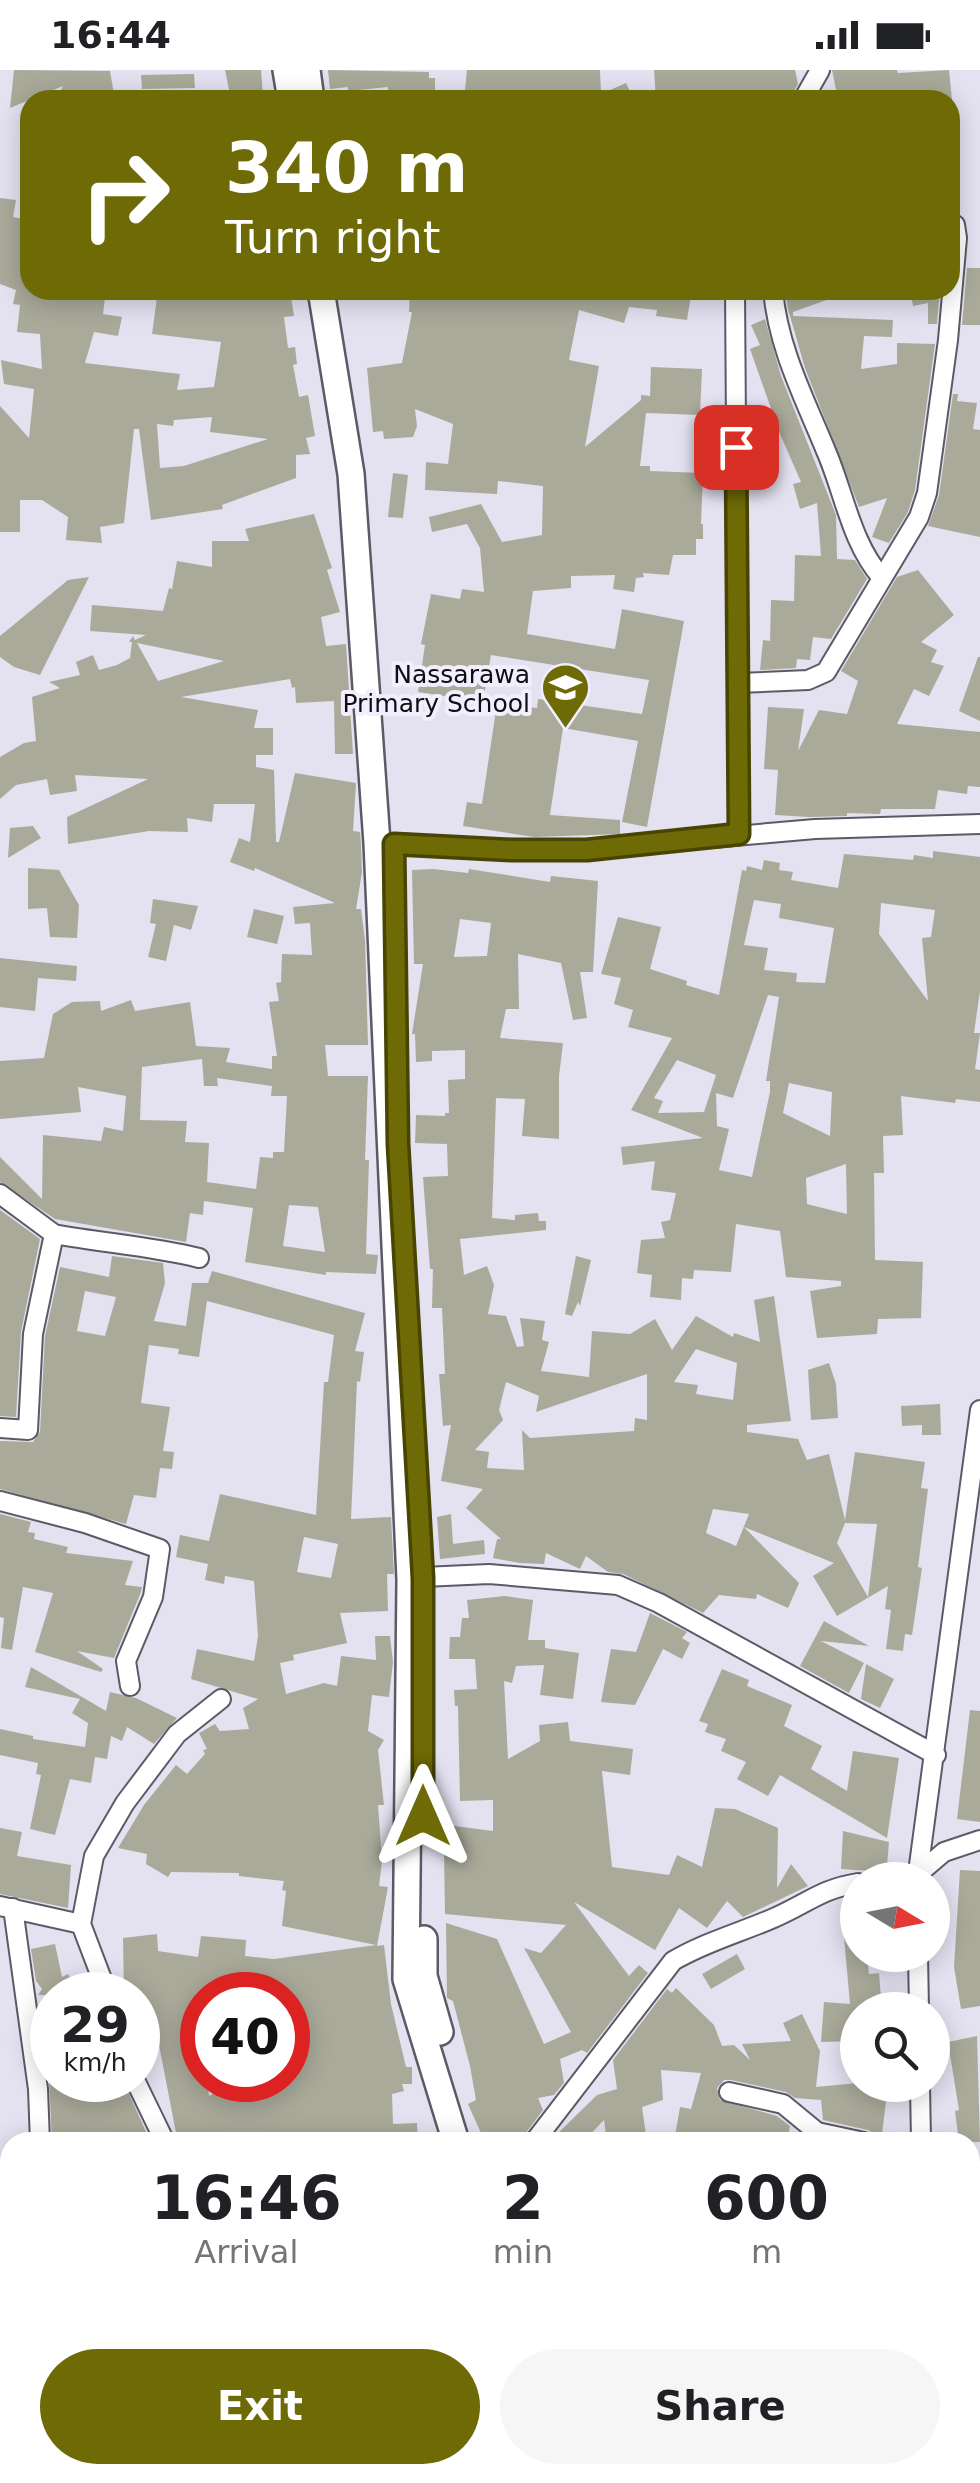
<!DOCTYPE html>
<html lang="en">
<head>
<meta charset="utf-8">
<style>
	body { margin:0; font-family:"DejaVu Sans",sans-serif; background:#f6f6f6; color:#202124; height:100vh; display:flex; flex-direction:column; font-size:38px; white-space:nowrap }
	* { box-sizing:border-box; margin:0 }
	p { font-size:32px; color:#757577 }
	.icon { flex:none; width:55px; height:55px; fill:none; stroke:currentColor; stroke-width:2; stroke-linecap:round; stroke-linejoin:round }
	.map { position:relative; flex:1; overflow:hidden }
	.sheet { position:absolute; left:0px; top:2062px; width:980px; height:352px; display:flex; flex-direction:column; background:#fff; border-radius:30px 30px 0 0; box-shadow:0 5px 25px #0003 }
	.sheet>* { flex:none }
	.top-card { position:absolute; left:20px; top:20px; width:940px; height:210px; border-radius:30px; box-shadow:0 5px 25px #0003; background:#6e6a05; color:#fff; overflow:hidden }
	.needle { width:65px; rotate:100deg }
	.fabs { position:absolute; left:840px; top:1792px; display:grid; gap:20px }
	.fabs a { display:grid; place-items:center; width:110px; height:110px; border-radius:50%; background:#fff; box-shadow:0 5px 25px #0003; font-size:50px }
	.speed { position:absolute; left:30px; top:1902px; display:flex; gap:20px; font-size:50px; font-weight:700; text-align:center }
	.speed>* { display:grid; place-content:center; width:130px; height:130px; border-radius:50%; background:#fff; box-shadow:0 5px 25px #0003; line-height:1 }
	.speed small { font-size:25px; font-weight:400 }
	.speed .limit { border:15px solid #d22; background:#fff; color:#111 }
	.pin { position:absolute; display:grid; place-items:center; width:85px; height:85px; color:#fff; margin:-42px; border-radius:20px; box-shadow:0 5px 15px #0006 }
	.me { position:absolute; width:110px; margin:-55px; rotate:0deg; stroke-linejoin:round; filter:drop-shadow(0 0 8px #0008) }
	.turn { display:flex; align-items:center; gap:35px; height:210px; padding:0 40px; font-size:45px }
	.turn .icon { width:130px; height:130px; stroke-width:2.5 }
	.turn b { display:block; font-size:70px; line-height:85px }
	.eta { display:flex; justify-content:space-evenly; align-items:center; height:170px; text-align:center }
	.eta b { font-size:60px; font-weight:700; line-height:70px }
	.cta { display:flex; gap:20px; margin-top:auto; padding:20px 40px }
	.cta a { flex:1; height:115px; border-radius:60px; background:#6e6a05; color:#fff; font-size:40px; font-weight:700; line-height:115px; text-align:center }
	.cta a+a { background:#f6f6f6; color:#202124 }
	.status { display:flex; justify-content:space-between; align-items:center; height:70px; padding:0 50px; background:#fff; direction:ltr }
	.status svg { height:28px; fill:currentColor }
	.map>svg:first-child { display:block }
	.building { fill:#aaaa9b; fill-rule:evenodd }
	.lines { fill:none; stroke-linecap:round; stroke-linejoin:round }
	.street-casing { stroke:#5d5967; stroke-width:22 }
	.secondary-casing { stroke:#5d5967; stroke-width:30 }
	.street { stroke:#fff; stroke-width:18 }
	.secondary { stroke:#fff; stroke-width:25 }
	.route-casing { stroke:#484503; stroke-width:25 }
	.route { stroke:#6e6a05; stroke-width:18 }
	.labels { text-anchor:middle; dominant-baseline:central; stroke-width:8; stroke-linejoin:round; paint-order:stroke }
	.poi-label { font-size:25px; fill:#0e0d12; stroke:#f2eefe; text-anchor:end }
</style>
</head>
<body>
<div class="status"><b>16:44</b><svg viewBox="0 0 49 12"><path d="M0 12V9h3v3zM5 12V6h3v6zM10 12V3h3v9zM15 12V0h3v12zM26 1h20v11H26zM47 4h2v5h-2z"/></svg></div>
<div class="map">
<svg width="980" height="2413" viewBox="0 0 980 2413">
	<rect width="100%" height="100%" fill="#e4e1f1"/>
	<path class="building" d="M14,0l96,1 5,29h-59l7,-14 -53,22z
		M225,0h36l2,25 -15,1 1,4h-18z
		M328,0l101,2v6h6v22h-47v-13l-40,4v-4l-18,2z
		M467,0h133l1,24 25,-11 8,17h-88v-5l-33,5h-49z
		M654,0h141l3,14 -5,9 -41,7h-96z
		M832,0h65l1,3 51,-3 3,30h-114z
		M194,4l1,14 -53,1 -1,-14z
		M0,128l16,2 -3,17 17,3v70h51l-2,4 26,4 -2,16 19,3 -4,19 -24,-4 -9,31 95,11 -3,16 37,-3 7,-45 -69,-8 6,-44 62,8v-8h70l4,26 -10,1 4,31 7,-1 2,17 -4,1 6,32 9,-2 7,41 -9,2 4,16 -14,1v23l-74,27 1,4 -72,11 -12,-91h-5l-10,94 -24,4 2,16 -36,-3 2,-23 -26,-17h-22v32h-20v-126l29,32 5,-49 -30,-5 -3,-24 41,9 -2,-35 -23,-2 3,-27 -7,-1 3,-14 -16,-6zM212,347l-2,15 58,7 -84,27 -24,2 -3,-44 16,2 1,-6z
		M967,198h13v57h-18z
		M410,220h282l-5,30 -31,-4 1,-6 -28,-3 -5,16 -45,-13 -10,50 30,6 -14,81 56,-47v-5l9,1 1,-29 51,2 -2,46 -54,-2 -6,53h10v5l53,2 -2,51h2v15h-7v16h-23l-4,20 -26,-2 1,4 -8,1 -2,14 -21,-3 2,-14 -44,1v12l-38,3 -6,43 88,15 7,-40 62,12 -37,206 -25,-5 16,-81 -75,-13 -13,87 70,5v14l-86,3 -71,-11 4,-24 15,2 15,-101 40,5 1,-9 104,15 7,-34 -158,-25 -8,47 -65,-10 7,-47 -4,-1 10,-50 29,5 2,-10 22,3 -4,-44 -13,-24 -35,8 -3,-15 52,-13 21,38 40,-7 1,-49 -45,-5 -1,13 -72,-4 1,-28 22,2 5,-40 -38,-15 2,17 -4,11 -29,2 -1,-8 -10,1 -6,-64 35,-5 10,-51h-3z
		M794,220l55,2 -56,20v4l100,4 -1,17 -28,-1 -3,33 36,-5v-21l38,1 -20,146 -7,22 -19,31 -17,-6 15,-39 -28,9 -54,-139 -17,-59 -2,-16z
		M910,220h30l-3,34h-9v-21l-15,3z
		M765,249l16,57 55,139 1,44 18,1 12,19 -36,60 -18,-2 -3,23 -13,-1 -1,9 -36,2 3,-30 7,1 1,-41 23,1 1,-46 26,1 -4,-53 -17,6 -7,-25 8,-2 -21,-48 -30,-85 10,-4 -9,-20z
		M953,324h5l-1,7 20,2 -4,26 7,1v107l-52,-11 11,-31z
		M393,403l15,2 -5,43 -15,-1z
		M314,444l18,54 -5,2 13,42 -19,5 5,29 20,-2 7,110h-18l-1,-53 -38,2 -1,-16 -3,1 -2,-9 -109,18 77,13 -4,18h19v27h-17v12l18,3 2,72h3l16,-69 61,10 -3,48 7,1 1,12 1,28 -6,37h5l4,31 3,105h-43l3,31h40l-3,84h4l-3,94 12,1 -2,19 -50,-2v3l-81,-13 8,-54 -49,-7 -1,14 -13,-2 -4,29 -131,-23 -55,-37v-25l42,42 1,-64 58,6 3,-14 19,4 3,-35 -48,-9 3,25 -81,7v-58l44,-3 9,-44 19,-12 28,-1 1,10 30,-11 4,11 55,-9 6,44 34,2 -4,14 46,7v-13h5l-8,-54 10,-1 -3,-18 5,-1 1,-28 30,1 -2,-32 -15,1 -2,-17 42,-4 -80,-35 -1,3 -24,-9 9,-24 11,4 5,-38h-41l-2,18 -25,-4 1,14 -39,-1 -81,13 -1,-27 81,-38 -73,-4 2,16 -27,4 -3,-16 -31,6 -16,14v-42l24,-14 12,-2 -4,-44 28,-9 -11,-6 31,-7 -4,-13 17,-7 6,15 18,-5 13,-7 2,-16h-3l4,-6 2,4 11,-5 -56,-4 2,-26 71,6 6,-23 3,1 5,-28 35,6v-26h37l-4,-12zM137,573l87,18 -66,20zM202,989l2,27h14l-1,-8 55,8 -1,10h16l-3,56h-11v6l-13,-1 -4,32 -49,-7 2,-39 -24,-1 2,-21 -47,-1 2,-53zM289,1135l29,2 7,45 -42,-6z
		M918,500l36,45 -33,27 16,8 -6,12 13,4 -15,30 -15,-7 -17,35 83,8v55l-12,-1 -1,8 -29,-4 -3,19h-54l-1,5 -33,-1v3l-38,1 -34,-2 3,-45 -14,-1 4,-62 36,2 -6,42 21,-41 28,4 11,-33 -17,-10 56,-94z
		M89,507l-49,98 -26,-8 -14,-10v-21l68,-56z
		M978,587h2v64l-21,-10z
		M33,756l8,12 -33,20 2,-30z
		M933,781l47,6v134l-6,42h6l-5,36 5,1v32l-24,-3 -1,4 -54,-7 2,39 -20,1 1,37h-10l1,87 48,2 -2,56 -43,1 -1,15 -60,4 -7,-47 31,-5v-5l-55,-4 -6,-46 -44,-7 -5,48 -37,-2 -1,9 -11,-1 -1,22 -31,-3 2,-22 -15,-2 4,-33 24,-2 -4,-16 9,-2 6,-27 -25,-3 4,-29 -32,4 -2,-18 82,-9 -72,-28 41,-72 -44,-11 5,-17 -19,-6 7,-26 -20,-4 17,-57 43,10 -11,42 37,12 -1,4 33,10 23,-125 4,1 1,-5 15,4 2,-10 16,3 -1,7 14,2 -2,8 47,8 6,-34 69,6 1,-5 19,3zM754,830l27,4 -2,14 55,10 -9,55 -29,-1 1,-9 -33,-3 4,-22 -24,-3zM881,833l54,7 -4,27 -9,1 6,63 -49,-67zM768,925l11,2 -13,84h4v11l-18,85 -33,-7 10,-41 -12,-3 -1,-33 17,5zM677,990l39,15 -12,37 -46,1 5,-12 -9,-3zM789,1013l43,9 -2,44 -47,-23zM846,1094l1,50 -40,-10 -1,-26z
		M28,798l31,2 20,35 -2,33 -27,-1 -3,-29 -19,1z
		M433,799l35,4 1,-4 81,13 1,-6 47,5 -5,91h-13l7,46 -14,2 -12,-57 -43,-9 1,55h-13l-6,29 63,5 -4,33v63l-37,-3 3,-37 -29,-1 -4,120 23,2v-5l23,-2 1,8h7v9l-86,9 4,36 23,-9 7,19 -6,29 18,2 11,31 7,-1 -4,-28 25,3 -3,19 7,2 -8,29 48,6 3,-46 38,3 25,-15 17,31 24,-34 37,21 1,-4 26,9 -6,-42 20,-4 17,125 -44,4v7l51,7 9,21 22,-6 16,66 10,-68 70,10 -4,26 7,1 -10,78 4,1 -10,67 -7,-1 -2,17 -17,-2 5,-39 -6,-1 3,-23 -51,30 -24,-40 21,-13 -90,-36 55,56 -11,25 -31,-14 -1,5 -37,-4 -16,18 -80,-39 -15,-2 -22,-16 -6,13 -34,-16 -2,11 -24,-1 -27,-5 4,-19h4l-35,-31 17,-19 -42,-8 10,-56 -8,1 -4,-52h6l-3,-66h-10l1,-39h-3l-7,-92 25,-1 -1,-32 -32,-1 1,-28 29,1v-3h4l-1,-33 17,-1v-29l-33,1v10l-16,1 -1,-28h-3l11,-70h-9l-2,-94zM460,849l31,4 -4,33 -33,1zM696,1279l41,14 -4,37 -37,-6 2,-9 -24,-3zM647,1304v46l-12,-2 -1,13 -104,7 -8,-8 2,40 -37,-2 2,-16 -14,-2 28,-30 -4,-10 7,-28 33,14 -3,16zM713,1439l36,5 -13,32 -30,-13zM845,1453l32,1 -9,73 -31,-54z
		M153,829l45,7 -7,24 -17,-5 -8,36 -18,-4 8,-33 -6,-1z
		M254,839l30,7 -7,28 -30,-7z
		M0,888l77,8 -1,15 -38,-3 -3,33 -35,-4z
		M0,1140l40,29 -19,93 -5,85 -16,-1z
		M112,1186l51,7 2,20 -11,38 32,5 6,-43h16l4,-12 153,42 -10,38 9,1 -4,30 -3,-1 -6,138 40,-2 3,57h-7l1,37 -48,2 7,30 -54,12 1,5 -14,3 6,31 38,-11 13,3 4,-30 35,4 -1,-24h15l3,26 -4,35 -17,-2 -4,36 16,9 -6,10 6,55h-6l4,56 -3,25 9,1 -11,59 7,-1 7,59 15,63h6v17h-10l2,7 -12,3 1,30 24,-1 1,19h-193l2,-10 -50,6 -18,-93h-7l-1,-22 -13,-1v-27h-14l-1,-57 34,-4 1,17 40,6 3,-21 45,4 -1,16 29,3 102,-14 -94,-19 4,-35 -4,-1 2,-9 -45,-5v-3l-68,-1 -3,5 -22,-13 1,-10 -29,-6 26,-43 32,-40 11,9 18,-20 -2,-4 4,-1 -8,-16 16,-9 5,7 29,-2 -6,-21 15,-9 -67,-20 6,-30 57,12 4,-25 -4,-55 -29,-5 -1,8 -19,-4 3,-16 -32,-7 4,-22 29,6 11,-47 96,21 8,-133h4l6,-47 -127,-34 -8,56 -21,-3 1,-5 -30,-4 -8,58 29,4 -7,44 11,1 -2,17 -12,-1 -4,30 -22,-3 -8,29 -126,-35v-48l33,1 7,-10 5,-96 15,-69 49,10zM85,1221l31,6 -11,39 -28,-5zM304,1467l34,7 -7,34 -34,-6zM202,1925h86v85h-48l-31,16 -2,-16h-5z
		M576,1186l15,4 -11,46 -2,-4 -6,14 -7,-2z
		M829,1293l7,21 2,34 -27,2 -3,-50z
		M940,1334l1,31h-19v-10l-20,1 -1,-20z
		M0,1444l31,8 -3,10 7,1 -1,6 34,8 -2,6 67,8 -8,24 17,2 -1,5 -27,66 -37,-7 26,18 -2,3 -66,-20 18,-59 -30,-6 -11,63 -11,-2 3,-30 -4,-1z
		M451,1444l2,30 31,-4 1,14 -45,5 -3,-42z
		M505,1526l28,4 -5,40h17v8l34,5 -6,46 -33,-4 4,-30 -28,1 -4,17 -8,-2 4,78 32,-18 -1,-16 29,-3 2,19 63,8 -3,26 -28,-4 10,96 57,8 8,-20 25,12 13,-59 20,1 43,19 -1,60 14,-24 17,22 -65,31 -16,-16 -20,27 -28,-20 -24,42 -81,-48 55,74 10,-11 9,8 -61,80 -5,-3 -22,9 4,24 -10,12 -16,3 5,12 -18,24 -12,4 2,4h-30l-17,-38 8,-4 -6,-34 -17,-65 -6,-3 -1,-75 51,16 47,105 27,-12 -47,-84 17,5 25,-28 -121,-11 -1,-63 -8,-1 3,-26 54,7v-31l-33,1 -2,-95h-3l-1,-16 23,-1 -2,-30h-26l1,-22h10l2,-19h7l-2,-18z
		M650,1543l37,19 -5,6 8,5 -8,16 -19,-10 -28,56 -34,-3 10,-53 25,3z
		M824,1551l45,25 -48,-5 43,22 -15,30 -49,-27z
		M866,1594l28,15 -14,29 -19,-9z
		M31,1597l75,44 4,-19 26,6 41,20 -23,26 -27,-17 -5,14 -11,-5 -4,23 -12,-2 -4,26 -21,-4 -15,56 -25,-6 11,-54 -5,-1 2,-11 -38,-8v-26l33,7v3l52,8 3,-24 -16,-10 8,-14 -55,-12z
		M722,1599l27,11 -2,6 45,19 -8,21 38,20 -11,23 36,22 6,-40 46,7 -12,80 -107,-63 -12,21 -31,-17 9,-17 -25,-11 5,-12 -21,-7 3,-8 -9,-3z
		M970,1640l10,1v111l-23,-3z
		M0,1758l22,4 -5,24 54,9 -3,43 -68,-14z
		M843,1761l46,11 -2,24 -16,5 -30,-2z
		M960,1800l20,1v135l-19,3 -7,-42z
		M858,1844v41h9l2,19 10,-1 3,37h-24v31l-37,1 3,-40 26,2 -8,-89z
		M55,1874l7,33 6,-3 12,21h-42l4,-6 -6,-8 -5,-32z
		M737,1884l8,15 -34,20 -9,-15z
		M676,1918l38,37 8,21 12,-1 16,15 -8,-16 49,-3 -8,-18 19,-9 18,37 -4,36 42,-4 30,2 -7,57h-5l-3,-9 -5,-3 -45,-10 -2,-20 -26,-2 -9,-6 -55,-12h-7l-7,8 3,12 57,16 13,10 -3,16h-20l-32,-6 -1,6h-60l6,-35 11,2 10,-36 -40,-3 2,30 -21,7 5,35h-40l-3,-22 -21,22h-34l48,-47 20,-6 -4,-29 54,-71 5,4z
		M977,1966l3,106h-21l-4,-31 4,-1 -11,-68z
		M49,2010h74l23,52 1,10h-34l-1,-7 -60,7z"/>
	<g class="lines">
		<defs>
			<path id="street" d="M803,30l17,-30
				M735,220l4,544
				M773,220c5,58 31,107 53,161 18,41 25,92 56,127
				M738,613l70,-3 18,-8 93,-155 8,-24 21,-153 9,-102 -2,-13 -5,-3
				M394,773l117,7 76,-1 228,-20 165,-5
				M0,1124l54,40
				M0,1358l28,2 5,-96 21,-100c48,9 97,12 145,24
				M0,1431l85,22 75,26 -7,48 -27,64 4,25
				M423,1507l66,-3 129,11 41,18 277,152
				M880,1810l37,-5 27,-23 36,-12
				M917,1810l63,-470
				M0,1836l81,18 27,71
				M13,1838l25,181 2,53
				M81,1854l13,-68 31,-53 52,-69 44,-35
				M918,1885l1,55
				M135,2010l30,62
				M920,2015l1,57
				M729,2022l54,12 34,28 47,10
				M534,2072l139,-181c32,-19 69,-29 103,-44 32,-14 45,-28 82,-34
				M0,2274l10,-9
				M0,2362l10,1
				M351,2405l1,8
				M966,2405l4,8
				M582,2410l11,-5
				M785,2413l1,-8"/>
			<path id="secondary" d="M286,0l5,30
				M307,0l4,30
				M321,220l30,184 26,369 33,736 -4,400 50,163
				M424,1869v37l16,56
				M565,2405l3,8"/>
		</defs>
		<use href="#street" class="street-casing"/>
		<use href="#secondary" class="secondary-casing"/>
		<use href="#street" class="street"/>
		<use href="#secondary" class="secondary"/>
	</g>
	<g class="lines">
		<defs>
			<path id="route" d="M423,1746v-238l-25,-434 -4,-300 117,6h76l152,-16 -3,-387"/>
		</defs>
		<use href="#route" class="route-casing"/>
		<use href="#route" class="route"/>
	</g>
	<defs>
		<symbol id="school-pin" viewBox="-11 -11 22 30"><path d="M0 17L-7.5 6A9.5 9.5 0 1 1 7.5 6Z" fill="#6e6a05" stroke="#f2eefe"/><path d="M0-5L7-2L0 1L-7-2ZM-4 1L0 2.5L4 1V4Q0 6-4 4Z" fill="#fff"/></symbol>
	</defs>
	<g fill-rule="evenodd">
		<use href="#school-pin" x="538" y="590" width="55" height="75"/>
	</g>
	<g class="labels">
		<g class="poi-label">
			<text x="530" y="604">Nassarawa<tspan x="530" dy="29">Primary School</tspan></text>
		</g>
	</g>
</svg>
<div class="fabs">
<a><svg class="needle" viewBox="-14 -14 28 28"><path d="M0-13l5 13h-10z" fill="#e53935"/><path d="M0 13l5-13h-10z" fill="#757577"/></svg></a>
<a><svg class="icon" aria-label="search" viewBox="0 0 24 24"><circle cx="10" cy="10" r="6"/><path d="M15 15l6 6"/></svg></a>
</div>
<div class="speed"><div>29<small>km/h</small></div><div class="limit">40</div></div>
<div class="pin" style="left:736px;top:377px;background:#d93025"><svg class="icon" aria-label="arrive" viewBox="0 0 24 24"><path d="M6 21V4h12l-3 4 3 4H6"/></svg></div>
<svg class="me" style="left:423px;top:1746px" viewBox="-20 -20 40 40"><path d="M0-17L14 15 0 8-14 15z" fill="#6e6a05" stroke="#fff" stroke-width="4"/></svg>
<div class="top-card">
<div class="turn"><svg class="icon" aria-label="right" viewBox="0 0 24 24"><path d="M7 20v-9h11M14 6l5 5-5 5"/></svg><div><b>340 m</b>Turn right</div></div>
</div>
<section class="sheet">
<div class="eta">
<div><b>16:46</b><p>Arrival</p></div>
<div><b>2</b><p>min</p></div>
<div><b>600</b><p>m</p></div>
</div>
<div class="cta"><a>Exit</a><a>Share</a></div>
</section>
</div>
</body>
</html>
